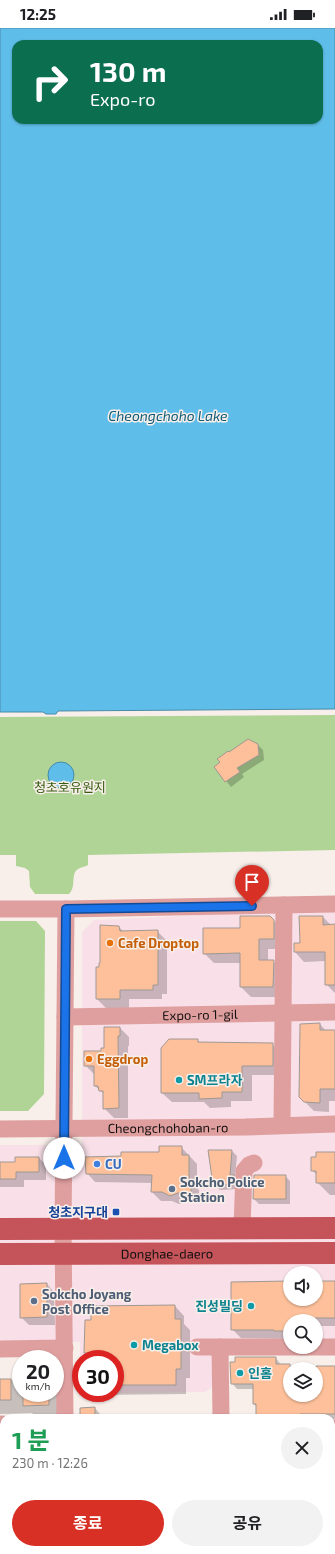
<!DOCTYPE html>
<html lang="ko">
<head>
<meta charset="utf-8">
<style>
	body { margin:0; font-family:"Exo 2","Noto Sans KR",sans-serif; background:#f2f2f2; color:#202124; height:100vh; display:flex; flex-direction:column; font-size:15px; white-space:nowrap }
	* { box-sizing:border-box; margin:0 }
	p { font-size:13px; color:#757577 }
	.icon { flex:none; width:22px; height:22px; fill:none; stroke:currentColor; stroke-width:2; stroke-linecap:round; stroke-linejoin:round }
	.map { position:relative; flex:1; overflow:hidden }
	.details { position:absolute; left:0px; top:1386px; width:335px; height:140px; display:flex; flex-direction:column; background:#fff; border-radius:12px 12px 0 0; box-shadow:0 1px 3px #0004 }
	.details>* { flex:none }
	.top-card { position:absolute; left:12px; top:12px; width:311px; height:84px; border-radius:12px; box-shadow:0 1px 3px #0004; background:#0b6e4f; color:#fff; overflow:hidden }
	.fabs { position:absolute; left:283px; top:1238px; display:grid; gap:8px }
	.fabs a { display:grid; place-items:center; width:40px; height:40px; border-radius:50%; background:#fff; box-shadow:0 1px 3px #0004; font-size:20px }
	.speed { position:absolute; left:12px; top:1322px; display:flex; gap:8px; font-size:20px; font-weight:700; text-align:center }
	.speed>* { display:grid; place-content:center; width:52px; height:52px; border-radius:50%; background:#fff; box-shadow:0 1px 3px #0004; line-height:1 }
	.speed small { font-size:10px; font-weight:400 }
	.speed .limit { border:6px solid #d22; background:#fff; color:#111 }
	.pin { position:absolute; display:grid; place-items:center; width:34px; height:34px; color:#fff; margin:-41px -17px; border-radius:50% 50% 50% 0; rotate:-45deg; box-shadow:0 0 4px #0007 }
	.pin .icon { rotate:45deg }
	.me { position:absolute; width:44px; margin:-22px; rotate:0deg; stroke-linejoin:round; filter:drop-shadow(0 0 3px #0008) }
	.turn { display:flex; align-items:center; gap:14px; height:84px; padding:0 12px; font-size:18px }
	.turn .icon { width:52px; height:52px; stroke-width:2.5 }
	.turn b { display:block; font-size:28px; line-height:34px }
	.round { display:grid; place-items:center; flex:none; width:42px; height:42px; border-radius:21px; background:#f2f2f2 }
	.headline { display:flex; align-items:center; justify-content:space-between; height:68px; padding:0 12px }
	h1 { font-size:24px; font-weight:700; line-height:30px; color:#1e9e55 }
	.action { display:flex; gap:8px; margin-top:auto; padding:8px 12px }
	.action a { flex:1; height:46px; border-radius:24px; background:#d93025; color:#fff; font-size:16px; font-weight:700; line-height:46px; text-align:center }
	.action a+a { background:#f2f2f2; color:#202124 }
	.status { display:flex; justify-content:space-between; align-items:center; height:28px; padding:0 20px; background:#fff; direction:ltr }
	.status svg { height:11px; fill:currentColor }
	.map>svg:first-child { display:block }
	.commercial { fill:#f9e0e8; fill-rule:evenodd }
	.green { fill:#afd496 }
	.water { fill:#5fbee9; stroke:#488aa8; fill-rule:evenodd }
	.shadow { fill:#0003; fill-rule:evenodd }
	.building { fill:#fdc09a; stroke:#a09893 }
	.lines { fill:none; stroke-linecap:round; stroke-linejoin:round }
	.minor { stroke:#df9f9f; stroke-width:17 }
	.major { stroke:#c4545a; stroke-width:22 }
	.route-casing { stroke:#114b97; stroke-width:10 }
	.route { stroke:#1a73e8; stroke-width:7 }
	.food-dot { fill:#e8710a; stroke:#f8efea; stroke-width:1.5 }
	.culture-dot { fill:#0f9aa8; stroke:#f8efea; stroke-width:1.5 }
	.shop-dot { fill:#3f7fe0; stroke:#f8efea; stroke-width:1.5 }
	.service-dot { fill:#5c6f8a; stroke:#f8efea; stroke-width:1.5 }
	.transit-dot { fill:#1a4fb4; stroke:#f8efea; stroke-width:1.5 }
	.labels { text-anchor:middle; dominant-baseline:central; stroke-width:3; stroke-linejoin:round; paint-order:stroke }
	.park-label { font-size:13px; fill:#355c10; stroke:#f8efea }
	.food-label { font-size:13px; font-weight:bold; fill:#c56008; stroke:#f8efea; text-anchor:start }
	.street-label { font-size:13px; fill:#13100f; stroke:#f8efea }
	.culture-label { font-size:13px; font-weight:bold; fill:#0d838f; stroke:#f8efea; text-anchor:start }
	.shop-label { font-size:13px; font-weight:bold; fill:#366cbe; stroke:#f8efea; text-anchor:start }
	.service-label { font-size:13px; font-weight:bold; fill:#4e5e75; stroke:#f8efea; text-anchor:start }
	.transit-label { font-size:13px; font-weight:bold; fill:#164399; stroke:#f8efea; text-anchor:end }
	.water-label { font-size:14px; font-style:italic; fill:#0f5c79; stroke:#f8efea }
</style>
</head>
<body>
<div class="status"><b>12:25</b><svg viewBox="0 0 49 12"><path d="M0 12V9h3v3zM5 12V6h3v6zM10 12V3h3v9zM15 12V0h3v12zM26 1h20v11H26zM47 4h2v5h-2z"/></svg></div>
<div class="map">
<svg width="335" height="1526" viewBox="0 0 335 1526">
	<rect width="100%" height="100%" fill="#f8efea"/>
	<path class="commercial" d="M335,884v427h-19v-18h-26v19l-76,1 -1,46 -8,5 -90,1v-34h-34v34h27h-28v-51h-80v-197h82v-213l12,-12 126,-6zM290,1245h26v26h-26z"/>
	<path class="green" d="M335,687v135l-247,5v10c-3,2 -7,2 -10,4 -8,5 -1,17 -9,25h-34l-5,-7 -1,-16 -4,-3 -9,-2v-11h-16v-138z
		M0,893h36l9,10 -1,163 -16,17h-28z"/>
	<path class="water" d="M0,0h335v681l-277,2 -2,3h-10l-3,-2h-43zM16,16h303v76h-303z
		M48 747a13 13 0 1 1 26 0a13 13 0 1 1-26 0Z"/>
	<path class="shadow" d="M258,717l5,5 1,10 -22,14 2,3 -13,10 -16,-20 15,-13z
		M270,889l13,13v19h-15v12h5l10,10v26h-32l-10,-10v-24h-27l-10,-10 37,-24z
		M323,889l9,9 3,-1v68l-9,-9v-23l-22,1 -9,-10z
		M119,899l5,5 33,-1 10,10v53h-5v5h-33v10h-22l-10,-10 3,-31z
		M320,996l6,7h9v70h-6v11l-15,-1 -9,-9z
		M120,1000l9,9v9h-1v72h-14l-10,-10v-14l-9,-8v-11l-10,-10 20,-16z
		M197,1012l4,3 71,1 10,10v21h-30v26h-21v6l-21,1 -6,-6h-32l-10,-9z
		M181,1119l16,17v24l2,2v11h-12l-8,3 -7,-3h-11l-9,-9 1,-9 -58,-1 -8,-9 35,-16 38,-4z
		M232,1123l5,5 -2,21 4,4 -1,8 -18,1 -6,-6z
		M335,1125v42h-5l-13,-13v-7l-5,-5z
		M39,1130l7,7v15h-22v7h-24v-24h16z
		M285,1148l5,5v23h-31l-5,-5z
		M290,1254v17h26v-17h19v44h-18v13l-1,-18h-26v18l-49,-1 -9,-9z
		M47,1256l7,8 1,33h-26l-8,-8z
		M175,1278l9,10v8l6,6v48h-4v16l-86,1 -2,-2h17v-34h-24l-6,-6 7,-32z
		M276,1330l5,7 54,2v52l-78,-1v-11l-3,-3v-15h-17l-5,-6zM290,1341h26v26h-26z
		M0,1352h21v13h34v-9l8,8v26h-26l-5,-5 -32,1z
		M95,1380l5,6v4h-19z
		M331,1423h4v42h-4z
		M0,1430h4v34h-4z
		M2,1496l2,2v24l-4,4v-29z
		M331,1503h4v23h-95v-4h91z
		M56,1522h36v4h-37z
		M108,1522h64l-63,1z"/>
	<path class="building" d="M248,711l10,5 1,11 -22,13 3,4 -15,10 -11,-15 6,-5 -3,-3 11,-8 1,1z
		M240,888h30l4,4v19h-15v21h15l-1,27h-33v-34l-37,1v-26h37z
		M299,888h24v9l12,-1v61h-10v-33h-31v-9h6z
		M100,897l19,1 1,5 38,-1v55h-5v5h-33v9h-24v-32h3v-4h1z
		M320,995v7h15v59h-15v14l-16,-1 -5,-5 1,-73z
		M104,999h16v9h-2l1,72 -16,1v-18h-4l-1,-5h-4v-20h-10v-15h17v-3h3z
		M169,1011h29v3l75,1v23h-31v26h-20v6l-23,1v-6h-38v-45z
		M159,1118h23v9h7v26h2v12h-13l-8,3 -8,-4h-11l1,-17 -66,-1 -1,-17 36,-1v-4h38z
		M208,1122h24l-2,25h4v9l-21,1z
		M316,1124h19v31h-19v-12h-5v-14h5z
		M15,1129h24v15h-23v7h-16v-17h15z
		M254,1147h32v24h-33z
		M290,1253v18h26v-18h19v37h-26v3h-19v10h-16v-1h-43v-48z
		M47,1255v34l-27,1v-34z
		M175,1277v14h6v50h-5v16h-61v-26h-25v-6h-6l1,-33h6v-14z
		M235,1329h41v7h14v31h26v-29h19v48h-35v3l-44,1v-14h-3v-20h-22l-1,-22h5z
		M0,1351h11v21h-11z
		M23,1365h26v12l-26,1z
		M95,1379v11h-15v-10z"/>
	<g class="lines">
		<g class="minor">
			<path d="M0,881h66l269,-5"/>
			<path id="s1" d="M65,989l270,-5"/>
			<path d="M282,1097l2,-220"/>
			<path id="s2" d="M0,1101l245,-2 90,-3"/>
			<path d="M242,1200l2,-57 5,-6 5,-2"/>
			<path d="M197,1319h138"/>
			<path d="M220,1319l1,71"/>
			<path d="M0,1321l65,-1"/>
			<path d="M65,1390l-2,-189 3,-320"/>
			<path d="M0,1398l2,-2"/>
			<path d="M331,1400h4"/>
			<path d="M0,1475l4,1"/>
			<path d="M8,1526l4,-4"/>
			<path d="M37,1526l2,-4"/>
		</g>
		<g class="major">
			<path d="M0,1201l335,-1"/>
			<path id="s3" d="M0,1226l335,-1"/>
		</g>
	</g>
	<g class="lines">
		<defs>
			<path id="route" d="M64,1130l2,-249 186,-3"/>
		</defs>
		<use href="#route" class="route-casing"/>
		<use href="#route" class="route"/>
	</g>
	<g class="food-dot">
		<circle cx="110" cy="915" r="4"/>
		<circle cx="89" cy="1031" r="4"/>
	</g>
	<g class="culture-dot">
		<circle cx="179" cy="1052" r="4"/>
		<circle cx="251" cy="1278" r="4"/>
		<circle cx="134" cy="1317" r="4"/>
		<circle cx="240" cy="1345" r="4"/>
	</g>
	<circle class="shop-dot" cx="97" cy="1136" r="4"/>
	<g class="service-dot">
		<circle cx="172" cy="1161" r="4"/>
		<circle cx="34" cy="1273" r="4"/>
	</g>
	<rect class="transit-dot" x="112" y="1180" width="8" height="8" rx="2"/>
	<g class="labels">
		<g class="park-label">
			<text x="70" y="759">청초호유원지</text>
		</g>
		<g class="food-label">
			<text x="118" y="915">Cafe Droptop</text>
			<text x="97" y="1031">Eggdrop</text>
		</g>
		<g class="street-label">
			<text stroke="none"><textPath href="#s1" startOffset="135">Expo-ro 1-gil</textPath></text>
			<text stroke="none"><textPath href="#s2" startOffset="168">Cheongchohoban-ro</textPath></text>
			<text stroke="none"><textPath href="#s3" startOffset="167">Donghae-daero</textPath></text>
		</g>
		<g class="culture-label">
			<text x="187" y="1052">SM프라자</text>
			<text x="243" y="1278" text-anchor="end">진성빌딩</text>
			<text x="142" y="1317">Megabox</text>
			<text x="248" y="1345">인홈</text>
		</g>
		<g class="shop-label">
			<text x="105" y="1136">CU</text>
		</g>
		<g class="service-label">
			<text x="180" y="1154">Sokcho Police<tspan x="180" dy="15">Station</tspan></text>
			<text x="42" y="1266">Sokcho Joyang<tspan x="42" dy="15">Post Office</tspan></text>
		</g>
		<g class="transit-label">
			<text x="108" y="1184">청초지구대</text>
		</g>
		<g class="water-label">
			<text x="168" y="387">Cheongchoho Lake</text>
		</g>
	</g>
</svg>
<div class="fabs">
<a><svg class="icon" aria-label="sound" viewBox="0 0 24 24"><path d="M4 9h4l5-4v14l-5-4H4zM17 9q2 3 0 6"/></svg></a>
<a><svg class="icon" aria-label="search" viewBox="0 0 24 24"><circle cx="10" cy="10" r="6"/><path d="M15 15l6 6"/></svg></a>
<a><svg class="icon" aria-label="layers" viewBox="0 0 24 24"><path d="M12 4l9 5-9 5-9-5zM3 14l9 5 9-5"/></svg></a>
</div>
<div class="speed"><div>20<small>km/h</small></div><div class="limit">30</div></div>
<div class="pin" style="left:252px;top:878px;background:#d93025"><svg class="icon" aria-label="arrive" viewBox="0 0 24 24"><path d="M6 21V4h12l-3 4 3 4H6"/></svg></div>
<svg class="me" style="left:64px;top:1130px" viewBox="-20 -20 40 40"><circle r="19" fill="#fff"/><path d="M0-13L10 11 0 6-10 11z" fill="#1a73e8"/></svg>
<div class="top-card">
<div class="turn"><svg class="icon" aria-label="right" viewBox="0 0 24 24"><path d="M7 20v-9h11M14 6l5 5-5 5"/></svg><div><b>130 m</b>Expo-ro</div></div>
</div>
<section class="details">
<div class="headline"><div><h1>1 분</h1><p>230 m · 12:26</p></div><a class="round"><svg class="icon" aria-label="close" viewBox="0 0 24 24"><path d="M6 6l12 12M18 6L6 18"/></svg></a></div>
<div class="action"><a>종료</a><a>공유</a></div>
</section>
</div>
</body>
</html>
